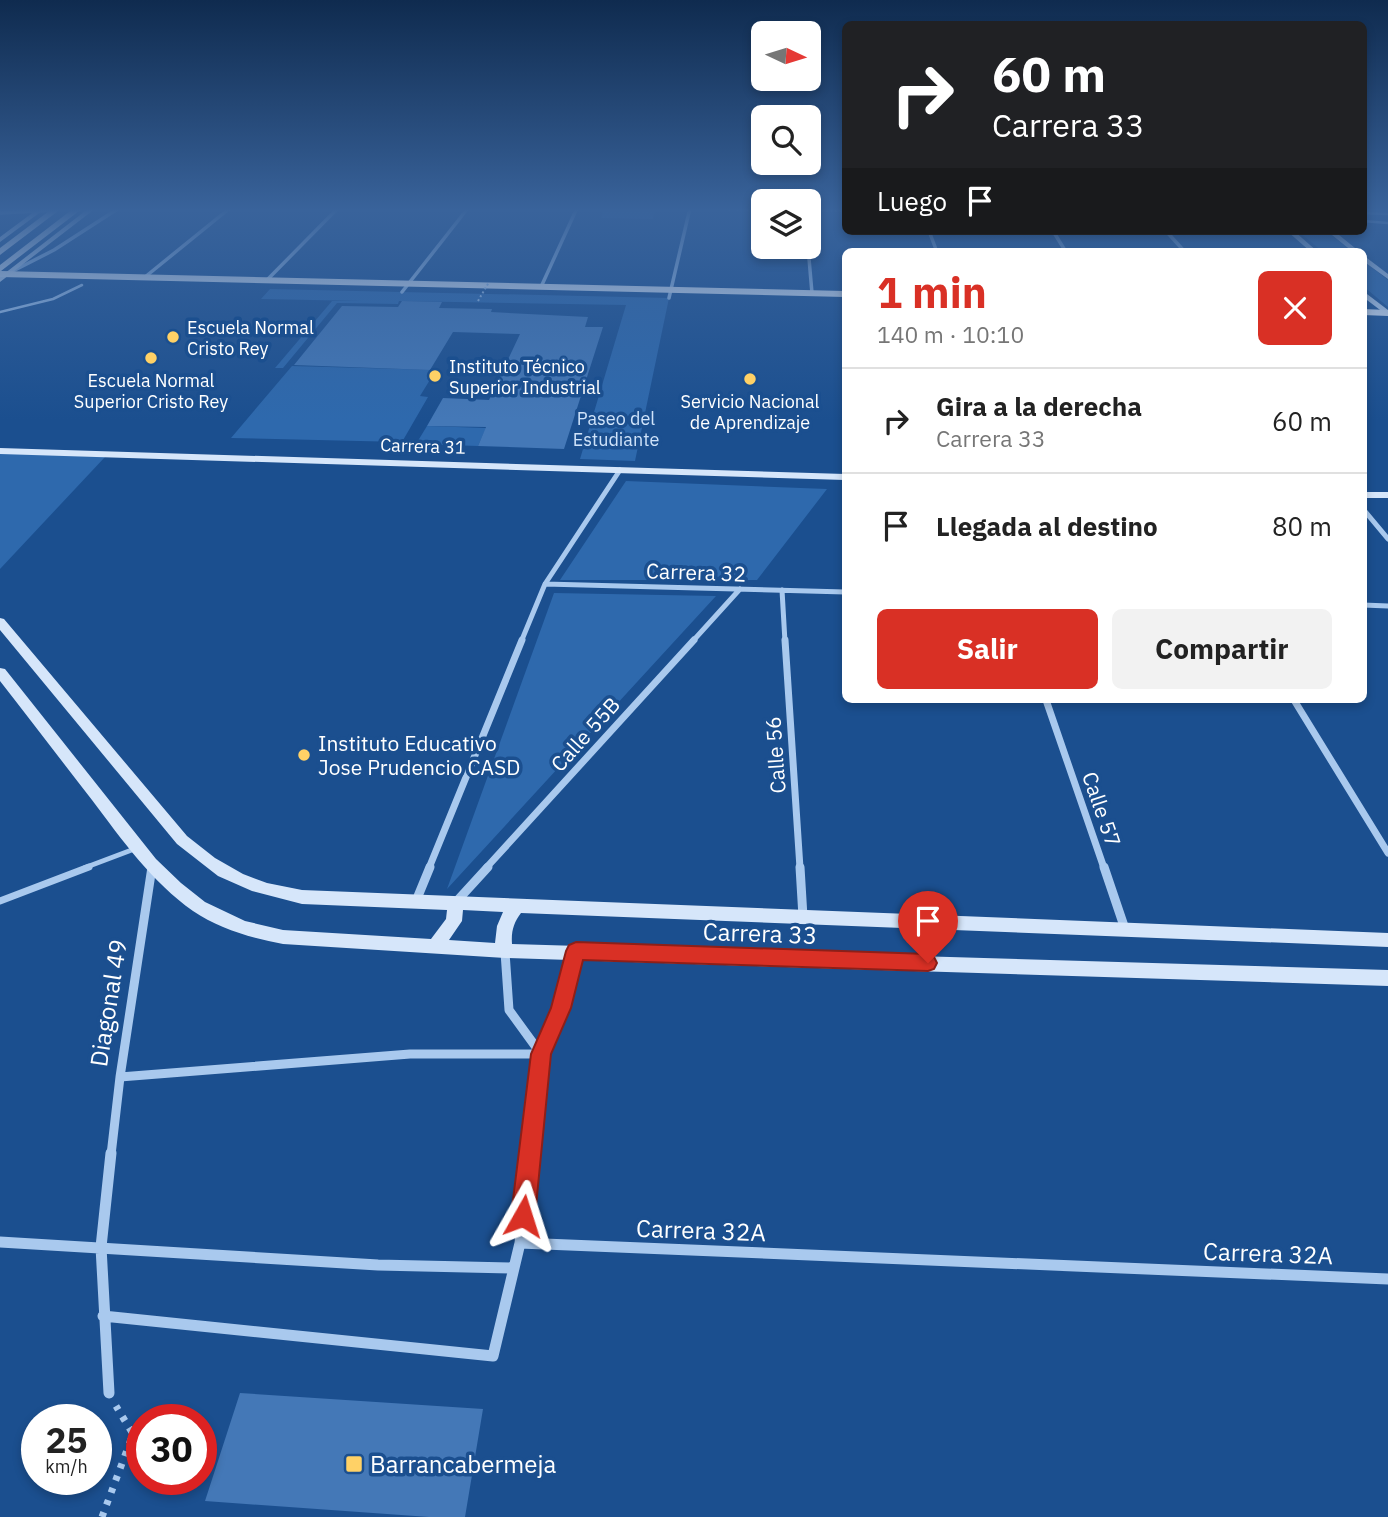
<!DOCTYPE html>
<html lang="es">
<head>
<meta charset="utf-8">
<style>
	body { margin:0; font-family:"IBM Plex Sans",sans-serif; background:#f2f2f2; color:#222; height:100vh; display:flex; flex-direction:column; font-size:26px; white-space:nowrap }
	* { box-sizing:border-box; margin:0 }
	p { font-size:23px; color:#767676 }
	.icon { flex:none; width:38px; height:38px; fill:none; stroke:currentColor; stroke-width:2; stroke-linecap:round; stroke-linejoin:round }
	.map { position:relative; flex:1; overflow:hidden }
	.sheet { position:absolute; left:842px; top:248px; width:525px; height:455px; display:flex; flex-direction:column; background:#fff; border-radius:10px; box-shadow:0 4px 10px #0003 }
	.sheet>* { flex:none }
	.guide { position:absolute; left:842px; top:21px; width:525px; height:214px; border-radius:10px; box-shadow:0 4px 10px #0003; background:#202124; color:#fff; overflow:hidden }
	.needle { width:46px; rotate:94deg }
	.controls { position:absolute; left:751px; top:21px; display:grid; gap:14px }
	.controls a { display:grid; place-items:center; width:70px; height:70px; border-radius:10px; background:#fff; box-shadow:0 4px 10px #0003; font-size:35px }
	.speed { position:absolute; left:21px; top:1404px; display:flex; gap:14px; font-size:35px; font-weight:700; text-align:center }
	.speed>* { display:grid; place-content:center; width:91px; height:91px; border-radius:50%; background:#fff; box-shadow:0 4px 10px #0003; line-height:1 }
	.speed small { font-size:18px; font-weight:400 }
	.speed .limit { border:10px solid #d22; background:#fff; color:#111 }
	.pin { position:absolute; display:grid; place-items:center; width:60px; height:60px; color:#fff; margin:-72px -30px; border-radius:50% 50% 50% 0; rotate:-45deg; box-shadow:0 0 7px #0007 }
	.pin .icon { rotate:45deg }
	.me { position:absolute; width:77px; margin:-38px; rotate:6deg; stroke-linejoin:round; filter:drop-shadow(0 0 5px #0008) }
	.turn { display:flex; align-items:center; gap:24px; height:147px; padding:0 35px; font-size:32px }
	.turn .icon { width:91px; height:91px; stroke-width:2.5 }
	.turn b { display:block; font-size:49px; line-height:60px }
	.then { display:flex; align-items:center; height:66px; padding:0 35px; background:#0003; gap:14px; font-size:26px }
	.round { display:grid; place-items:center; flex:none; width:74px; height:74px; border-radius:10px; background:#f2f2f2 }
	.summary { display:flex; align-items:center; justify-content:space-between; height:119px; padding:0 35px }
	h1 { font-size:42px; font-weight:700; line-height:52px; color:#d93025 }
	.primary-button { display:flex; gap:14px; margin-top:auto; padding:14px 35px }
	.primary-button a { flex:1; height:80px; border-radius:10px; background:#d93025; color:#fff; font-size:28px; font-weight:700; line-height:80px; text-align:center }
	.primary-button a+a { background:#f2f2f2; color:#222 }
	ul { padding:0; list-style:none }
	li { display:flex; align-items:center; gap:21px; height:105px; padding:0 35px; border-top:2px solid #e0e0e0 }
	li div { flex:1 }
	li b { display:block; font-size:26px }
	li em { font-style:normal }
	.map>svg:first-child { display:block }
	.green { fill:#2e69ad }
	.building { fill:#4478b7 }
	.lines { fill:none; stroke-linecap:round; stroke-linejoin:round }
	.path-far1 { stroke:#a9c9ee; stroke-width:2; stroke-dasharray:2 2.5; stroke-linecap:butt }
	.path { stroke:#a9c9ee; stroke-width:7; stroke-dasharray:5 8; stroke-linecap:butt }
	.lane-far2 { stroke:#a9c9ee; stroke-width:2.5 }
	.lane-far1 { stroke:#a9c9ee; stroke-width:5 }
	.lane { stroke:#a9c9ee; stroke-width:7 }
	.street-far4 { stroke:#a9c9ee; stroke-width:3.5 }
	.street-far3 { stroke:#a9c9ee; stroke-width:5 }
	.street-far2 { stroke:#a9c9ee; stroke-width:7 }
	.street-far1 { stroke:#a9c9ee; stroke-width:9 }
	.street { stroke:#a9c9ee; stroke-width:11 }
	.secondary { fill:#d6e6fa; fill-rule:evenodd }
	.primary { fill:#f0f6ff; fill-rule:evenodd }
	.path-bridge { stroke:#a9c9ee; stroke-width:2; stroke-dasharray:2 2.5; stroke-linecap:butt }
	.route { fill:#d93025; stroke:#8d1f18; stroke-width:2 }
	.poi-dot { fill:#ffd166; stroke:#1b4f8f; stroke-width:2.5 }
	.labels { text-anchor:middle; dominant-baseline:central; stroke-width:7; stroke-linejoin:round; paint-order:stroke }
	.far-poi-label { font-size:18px; fill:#fff; stroke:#1b4f8f; text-anchor:start }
	.far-park-label { font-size:18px; fill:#cfe3fa; stroke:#1b4f8f }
	.far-street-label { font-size:18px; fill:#fff; stroke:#1b4f8f }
	.street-label { font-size:21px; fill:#fff; stroke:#1b4f8f }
	.poi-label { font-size:21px; fill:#fff; stroke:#1b4f8f; text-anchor:start }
	.near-street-label { font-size:24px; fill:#fff; stroke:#1b4f8f }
	.near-poi-label { font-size:24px; fill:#fff; stroke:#1b4f8f; text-anchor:start }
</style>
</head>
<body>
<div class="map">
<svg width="1388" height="1517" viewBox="0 0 1388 1517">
	<rect width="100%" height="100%" fill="#1b4f8f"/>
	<path class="green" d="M604,209l51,1 -2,9 -52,-1z
		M1298,231h28l27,21h-30z
		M1363,261l25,19v27l-25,-21z
		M270,289l399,9 -34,163 -55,-2 46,-154 -227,-4 -1,3 -61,-1 -54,65h-8l57,-67h30l-101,-2z
		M292,366l144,4 -16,26 8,1 -26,45 -171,-4z
		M427,426l59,2 -8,18 -62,-2z
		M0,453l105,4 -105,112z
		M626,481l201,8 -70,91h-197z
		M554,593l162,3 -269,293z"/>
	<path class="building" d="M402,301l40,1 -3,6 53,1 -1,3 97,5 -3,10h18l-39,122 -86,-3 8,-19 -59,-1 16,-28 46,2 31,-66 -67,-2 -23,38 -136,-5 48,-59 56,1z
		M240,1393l243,16 -18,108h-36l-224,-16z"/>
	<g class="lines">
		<path class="path-far1" d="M634,208l44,1
			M701,209l62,1
			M808,211h37"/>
		<path class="path" d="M102,1517l31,-83 -17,-28"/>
		<path class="lane-far2" d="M1363,213l25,1
			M1363,221l25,2
			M0,312l53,-13 29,-14"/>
		<path class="lane-far1" d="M84,868l53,-20"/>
		<path class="lane" d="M0,901l89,-34"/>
		<path class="street-far4" d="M0,213l56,-3
			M929,231l8,21
			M1053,231l13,21
			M1166,231l19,21
			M808,247l4,46
			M11,272l43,-22 65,-42
			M145,277l85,-69
			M267,280l71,-72
			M541,287l36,-79
			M402,292l66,-84
			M669,298l21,-90"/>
		<path class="street-far3" d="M1363,509l25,30
			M545,584l300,8
			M782,590l3,52
			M1363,605l25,1
			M521,642l24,-58 75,-114
			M692,642l48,-53"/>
		<path class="street-far2" d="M785,640l15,228
			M1046,700l58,168
			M1294,700l94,153
			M429,868l93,-228
			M486,868l208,-228"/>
		<path class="street-far1" d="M800,867l3,50
			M1104,867l21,62
			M416,901l14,-34
			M456,902l32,-35
			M505,952l4,58 32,44
			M120,1077l290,-23h131
			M111,1155l9,-78 32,-210
			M530,1155l11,-101 20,-46 14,-54"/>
		<path class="street" d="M0,1242l378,23 136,3
			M520,1243l868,36
			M103,1316l390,40 27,-113 10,-90
			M109,1393l-8,-146 10,-94"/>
		<path class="secondary" d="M39,208h7l-46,34v-5z
			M89,208h7l-96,74v-5z
			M1287,231h7l24,21h-7z
			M1327,231h7l26,21h-7z
			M1363,255l25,19v5l-25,-18z
			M1363,291l25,19v6l-25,-19z
			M0,448l845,26v6l-845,-26z
			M1363,492h25v6h-25z
			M0,618l4,1 183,217 28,22 28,16 24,9 35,7 1086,43v14l-867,-34c-7,9 -10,18 -9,31l876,26v16l-883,-28 -222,-14c-31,-6 -64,-15 -90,-33 -41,-29 -71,-71 -101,-111 -31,-40 -61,-79 -92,-119v-13l5,1 151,190 25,24 24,19 40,19 38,9 148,9 15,-20 1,-9 -145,-6 -50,-13 -34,-15 -41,-32 -177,-214zM463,910l40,2 -6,14 -2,17 -46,-3 13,-19z"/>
		<path class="primary" d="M53,208h9l-62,47v-7z
			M74,208h9l-82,63 844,20v6l-845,-20v-12z
			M1363,309l25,1v6l-25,-1z"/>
		<path class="path-bridge" d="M478,301l11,-19"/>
	</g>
	<linearGradient id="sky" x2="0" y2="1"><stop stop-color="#0f2b4f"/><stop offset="0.5" stop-color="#39639b"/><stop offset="1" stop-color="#39639b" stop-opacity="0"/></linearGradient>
	<rect width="1388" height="420" fill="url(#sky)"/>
	<path class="route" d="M576,942l352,12 6,3 3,6 -3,6 -6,2 -345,-11 -12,48 -20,46 -16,162 -4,8 -8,4 -8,-4 -4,-8 20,-162 20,-46 15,-57 3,-6z"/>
	<g class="poi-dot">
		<circle cx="173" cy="337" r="7"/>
		<circle cx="151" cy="358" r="7"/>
		<circle cx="435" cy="376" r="7"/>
		<circle cx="750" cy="379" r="7"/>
		<circle cx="304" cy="755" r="7"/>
		<rect x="345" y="1455" width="18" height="18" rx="3.5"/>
	</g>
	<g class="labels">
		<g class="far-poi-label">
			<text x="187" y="327">Escuela Normal<tspan x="187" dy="21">Cristo Rey</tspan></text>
			<text x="449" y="366">Instituto Técnico<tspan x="449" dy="21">Superior Industrial</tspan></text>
			<text x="151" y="380" text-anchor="middle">Escuela Normal<tspan x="151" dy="21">Superior Cristo Rey</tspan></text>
			<text x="750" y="401" text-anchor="middle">Servicio Nacional<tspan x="750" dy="21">de Aprendizaje</tspan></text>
		</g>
		<g class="far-park-label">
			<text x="616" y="418">Paseo del<tspan x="616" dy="21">Estudiante</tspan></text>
		</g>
		<g class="far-street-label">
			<text transform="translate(423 446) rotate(2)">Carrera 31</text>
		</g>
		<g class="street-label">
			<text transform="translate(696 572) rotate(2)">Carrera 32</text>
			<text transform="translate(585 734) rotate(-48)">Calle 55B</text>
			<text transform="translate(775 755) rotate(-94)">Calle 56</text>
			<text transform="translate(1102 809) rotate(71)">Calle 57</text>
		</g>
		<g class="poi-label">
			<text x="318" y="743">Instituto Educativo<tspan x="318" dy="24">Jose Prudencio CASD</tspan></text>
		</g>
		<g class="near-street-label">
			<text transform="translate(760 933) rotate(2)">Carrera 33</text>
			<text transform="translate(108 1003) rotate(-81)">Diagonal 49</text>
			<text transform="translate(701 1230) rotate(2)">Carrera 32A</text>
			<text transform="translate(1268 1253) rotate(2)">Carrera 32A</text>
		</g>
		<g class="near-poi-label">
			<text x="370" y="1464">Barrancabermeja</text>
		</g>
	</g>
</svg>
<div class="controls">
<a><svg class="needle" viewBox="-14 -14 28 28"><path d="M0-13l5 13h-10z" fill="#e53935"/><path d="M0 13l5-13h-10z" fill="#767676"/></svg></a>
<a><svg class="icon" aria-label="search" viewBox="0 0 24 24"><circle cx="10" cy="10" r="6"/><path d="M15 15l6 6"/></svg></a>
<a><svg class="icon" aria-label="layers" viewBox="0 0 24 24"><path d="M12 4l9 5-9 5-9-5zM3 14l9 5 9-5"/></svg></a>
</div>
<div class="speed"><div>25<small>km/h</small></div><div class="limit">30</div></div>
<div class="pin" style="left:928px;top:963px;background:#d93025"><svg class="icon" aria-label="arrive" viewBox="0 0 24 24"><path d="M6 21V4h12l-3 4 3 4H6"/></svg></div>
<svg class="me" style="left:523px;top:1216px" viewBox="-20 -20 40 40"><path d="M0-17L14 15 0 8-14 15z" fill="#d93025" stroke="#fff" stroke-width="4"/></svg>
<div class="guide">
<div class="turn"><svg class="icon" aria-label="right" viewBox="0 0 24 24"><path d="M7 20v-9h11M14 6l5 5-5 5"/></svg><div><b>60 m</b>Carrera 33</div></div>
<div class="then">Luego<svg class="icon" aria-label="arrive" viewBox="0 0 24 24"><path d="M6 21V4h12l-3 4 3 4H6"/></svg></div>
</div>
<section class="sheet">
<div class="summary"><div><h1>1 min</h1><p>140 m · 10:10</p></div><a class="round" style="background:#d93025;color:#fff"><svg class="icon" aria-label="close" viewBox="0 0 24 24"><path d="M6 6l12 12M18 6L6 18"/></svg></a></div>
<ul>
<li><svg class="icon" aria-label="right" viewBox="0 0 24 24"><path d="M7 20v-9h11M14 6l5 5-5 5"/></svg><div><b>Gira a la derecha</b><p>Carrera 33</p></div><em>60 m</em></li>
<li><svg class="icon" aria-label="arrive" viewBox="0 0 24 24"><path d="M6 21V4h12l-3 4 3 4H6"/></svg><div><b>Llegada al destino</b></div><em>80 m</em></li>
</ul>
<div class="primary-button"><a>Salir</a><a>Compartir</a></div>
</section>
</div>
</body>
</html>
